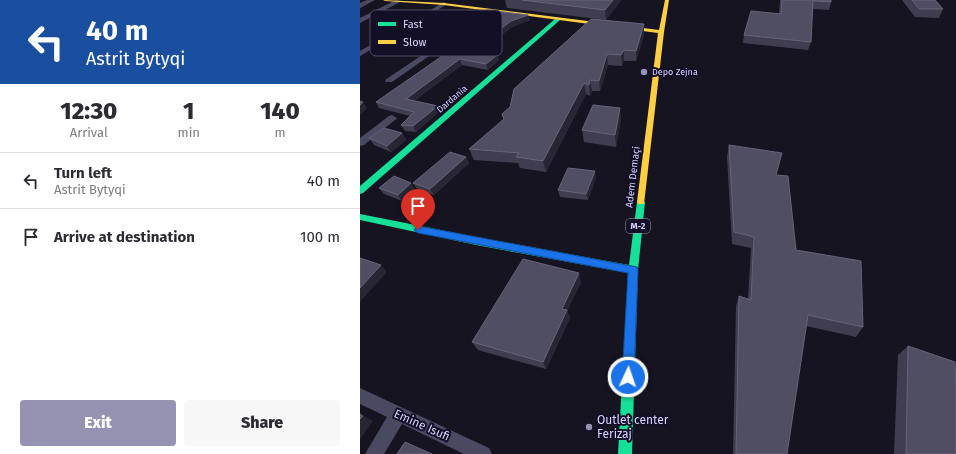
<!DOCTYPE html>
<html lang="en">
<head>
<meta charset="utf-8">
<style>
	body { margin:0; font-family:"Fira Sans",sans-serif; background:#f7f7f7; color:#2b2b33; height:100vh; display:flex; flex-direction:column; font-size:15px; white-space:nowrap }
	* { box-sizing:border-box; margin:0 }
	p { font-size:13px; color:#7c7c81 }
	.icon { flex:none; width:22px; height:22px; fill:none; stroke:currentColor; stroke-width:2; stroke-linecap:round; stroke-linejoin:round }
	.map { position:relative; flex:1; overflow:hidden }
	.details { display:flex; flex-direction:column; background:#fff; width:360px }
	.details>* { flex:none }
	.hud { background:#1a4fa0; color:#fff; overflow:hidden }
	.pin { position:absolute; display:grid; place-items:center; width:34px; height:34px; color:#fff; margin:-41px -17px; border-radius:50% 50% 50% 0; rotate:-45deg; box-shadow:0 0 4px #0007 }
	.pin .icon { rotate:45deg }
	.me { position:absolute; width:44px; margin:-22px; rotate:3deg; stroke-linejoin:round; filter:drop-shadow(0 0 3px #0008) }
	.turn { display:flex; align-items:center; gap:14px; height:84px; padding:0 20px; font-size:18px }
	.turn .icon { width:52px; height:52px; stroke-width:2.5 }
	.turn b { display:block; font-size:28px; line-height:34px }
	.eta { display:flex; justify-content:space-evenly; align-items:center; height:68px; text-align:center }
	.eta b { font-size:24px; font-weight:800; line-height:28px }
	.action { display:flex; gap:8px; margin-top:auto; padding:8px 20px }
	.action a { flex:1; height:46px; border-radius:4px; background:#9591b1; color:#fff; font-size:16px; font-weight:800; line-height:46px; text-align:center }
	.action a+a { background:#f7f7f7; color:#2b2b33 }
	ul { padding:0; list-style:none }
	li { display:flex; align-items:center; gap:12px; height:56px; padding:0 20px; border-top:1px solid #e1e1e2 }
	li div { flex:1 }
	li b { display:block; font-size:15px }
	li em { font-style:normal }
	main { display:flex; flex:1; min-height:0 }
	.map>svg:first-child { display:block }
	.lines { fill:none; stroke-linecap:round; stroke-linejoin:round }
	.street { fill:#4a4962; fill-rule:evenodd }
	.fast { fill:#16e098; fill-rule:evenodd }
	.slow { fill:#ffcf43; fill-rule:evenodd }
	.wall { fill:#403d50 }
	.shaded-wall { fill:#282635 }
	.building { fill:#504e63; stroke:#66637b }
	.route { fill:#1a73e8; stroke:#114b97 }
	.poi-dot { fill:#9591b1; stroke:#130f26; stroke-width:1.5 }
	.labels { text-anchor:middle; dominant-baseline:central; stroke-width:4; stroke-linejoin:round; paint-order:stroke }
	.far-poi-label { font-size:9px; fill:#d9d4ff; stroke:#130f26; text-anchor:start }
	.far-street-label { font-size:9px; fill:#d9d4ff; stroke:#130f26 }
	.shield { fill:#130f26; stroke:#9e99be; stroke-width:1 }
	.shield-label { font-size:9px; font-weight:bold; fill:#d9d4ff }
	.street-label { font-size:10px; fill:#d9d4ff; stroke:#130f26 }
	.near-poi-label { font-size:12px; fill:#d9d4ff; stroke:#130f26; text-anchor:start }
	.near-street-label { font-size:12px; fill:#d9d4ff; stroke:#130f26 }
	.key { fill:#130f26; stroke:#4e4a67; stroke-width:1 }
	.key-label { font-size:11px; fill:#d9d4ff }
</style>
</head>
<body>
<main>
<section class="details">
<div class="hud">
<div class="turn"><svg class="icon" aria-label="left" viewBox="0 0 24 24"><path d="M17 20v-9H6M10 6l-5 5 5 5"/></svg><div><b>40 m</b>Astrit Bytyqi</div></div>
</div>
<div class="eta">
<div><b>12:30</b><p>Arrival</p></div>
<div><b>1</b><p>min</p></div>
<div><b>140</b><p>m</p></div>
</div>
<ul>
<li><svg class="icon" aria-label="left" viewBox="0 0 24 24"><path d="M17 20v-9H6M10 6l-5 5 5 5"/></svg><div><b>Turn left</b><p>Astrit Bytyqi</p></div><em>40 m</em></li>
<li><svg class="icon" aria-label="arrive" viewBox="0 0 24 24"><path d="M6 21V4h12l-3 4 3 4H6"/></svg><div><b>Arrive at destination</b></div><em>100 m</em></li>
</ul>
<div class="action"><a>Exit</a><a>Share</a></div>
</section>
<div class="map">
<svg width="596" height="454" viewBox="0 0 596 454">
	<rect width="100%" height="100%" fill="#161421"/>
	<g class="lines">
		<path class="street" d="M7,0h8l-15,8v-5z
			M36,0l6,1 -42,22v-5z
			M84,2l3,2 -1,1 -86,51v-5z
			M123,14l2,1v2l-93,65h-6l-1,-2z
			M32,115l5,3 -2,2 -31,25 -4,1v-8l29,-22z
			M0,388l129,60 3,6h-28l-62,-30 -18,30h-19l22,-37 -27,-13z"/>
		<path class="fast" d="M195,19l5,1 -197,173 -3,1v-8z
			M281,199l4,3 -7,68 -6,184h-14l10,-181 -152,-28 -116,-25v-6l116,23 153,28 8,-63z"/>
		<path class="slow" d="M23,0l61,3 215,27 6,-30h4l-5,32 -20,172h-6l-1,-2 21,-169 -214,-28 -59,-4z"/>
	</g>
	<path class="wall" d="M145,0h116l-15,20 -99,-12z
		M420,0h51v2l-2,8 -16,-1 -2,33 -3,8 -65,-7 1,-8 35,-21z
		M542,0h33l8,9 -4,9 -24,-1z
		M168,15l2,5 -18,7 -32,24 17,4 2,5 -11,10 -26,-5 -48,36 24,5 2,5 -24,21 -11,-1 -4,-6 9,-9 -31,-8 -3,-6 103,-71 -8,-2 -1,-6z
		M284,24v11l-8,26h-12l-2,5 -14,-1 -8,26h-8l-2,5 -4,-2 -40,78 -26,-4 -2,-5 -44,-3 -5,-11 35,-30 -2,-5z
		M261,119l-5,28 -32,-5 -2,-12z
		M42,133l4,7 -15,12 -17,-7 -5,-7z
		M369,145l47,30 20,75 67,77 -7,10 -50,-11 -19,128h-54l3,-148 3,-10 9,3 3,-51 -19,-4 -5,-87z
		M106,157l3,6 -35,32 -17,-6 -4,-6z
		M236,177l-8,23 -28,-3 -2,-7z
		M51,183l4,7 -13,11 -18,-7 -5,-6z
		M221,282l-14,29 3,7 -24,51 -68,-19 -6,-8z
		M548,346l48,108h-62l4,-99z"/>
	<path class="shaded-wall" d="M253,0h8l-15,20 -1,-10z
		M168,15l2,5 -18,7 -37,29 -2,-6 38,-29z
		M284,24v11l-8,26v-10z
		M264,50v11l-2,5 -1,-11z
		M247,54l1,11 -8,26 -1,-10z
		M137,55l2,5 -11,10 -2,-6z
		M100,59l2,6 -53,40 -3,-6z
		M230,80l2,11 -2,5 -1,-11z
		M224,83l2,11 -40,78 -3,-11z
		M3,102l4,6 -7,7v-10z
		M78,106l2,5 -24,21 -3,-6z
		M260,108l1,11 -5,28 -1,-12z
		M42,133l4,7 -15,12 -4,-6z
		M106,157l3,6 -35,32 -4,-6z
		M235,171l1,6 -8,23 -2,-6z
		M51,183l4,7 -13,11 -4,-6z
		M21,265l6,7 -27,30v-14z
		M219,273l2,9 -14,29 3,7 -24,51 -3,-7 19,-53z
		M3,416l10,5 -13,18v-20z"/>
	<path class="building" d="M162,0h91l-8,10z
		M422,0h31l-2,42 -67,-7 7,-24 30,3z
		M453,0h18v2l-17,-1z
		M552,0h23l8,9h-24z
		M127,10l41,5 -17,6 -38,29 24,5 -11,9 -26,-5 -54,40 32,7 -25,20 -12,-1 13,-13 -38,-10 108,-75 -14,-4z
		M231,19l53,5 -8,27 -12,-1 -3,5 -14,-1 -8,27 -9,-1 -1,5 -5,-2 -41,78 -27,-4 3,-4 -50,-4 35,-30 -2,-5 8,-7 4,-18z
		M0,101l3,1 -3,3z
		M233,105l27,3 -5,27 -33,-5z
		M24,128l18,5 -15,13 -18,-8z
		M369,145l53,8 -6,22 12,1 8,74 65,11 2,66 -55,-12 -21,139h-51l3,-158 12,4 3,-63 -20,-5z
		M90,152l16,5 -36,32 -17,-6z
		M208,168l27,3 -9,23 -28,-4z
		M34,176l17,7 -13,12 -19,-7z
		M0,258l21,7 -21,23z
		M163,259l56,14 -17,36 5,1 -24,52 -71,-20z
		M548,346l47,16 1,28v64h-50z
		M0,414l3,2 -3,3z
		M45,442l27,12h-35z"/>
	<path class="route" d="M58,226l219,41 1,3 -4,107 -1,5 -5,1 -4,-1 -2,-5 6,-104 -210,-40 -4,-3z"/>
	<g class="poi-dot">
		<circle cx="284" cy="72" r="4"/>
		<circle cx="229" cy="427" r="4"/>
	</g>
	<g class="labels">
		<g class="far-poi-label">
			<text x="292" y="72">Depo Zejna</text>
		</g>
		<g class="far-street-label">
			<text transform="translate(92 99) rotate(-41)">Dardania</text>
		</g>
		<rect class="shield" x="266" y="219" width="24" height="14" rx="3"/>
		<g class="shield-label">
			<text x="278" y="226">M-2</text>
		</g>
		<g class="street-label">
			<text transform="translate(273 177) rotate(-83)">Adem Demaçi</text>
		</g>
		<g class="near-poi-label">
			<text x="237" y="420">Outlet center<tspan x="237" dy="14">Ferizaj</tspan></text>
		</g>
		<g class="near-street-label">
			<text transform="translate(62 425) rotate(24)">Emine Isufi</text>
		</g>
	</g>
	<rect x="10" y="10" width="132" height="46" rx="6" class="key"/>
	<rect x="18" y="22" width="18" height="4" fill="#16e098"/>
	<rect x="18" y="40" width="18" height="4" fill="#ffcf43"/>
	<g class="key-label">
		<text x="43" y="28">Fast</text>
		<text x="43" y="46">Slow</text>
	</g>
</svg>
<div class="pin" style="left:58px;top:230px;background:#d93025"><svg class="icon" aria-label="arrive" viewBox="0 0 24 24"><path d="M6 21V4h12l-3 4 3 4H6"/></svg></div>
<svg class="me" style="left:268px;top:377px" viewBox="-20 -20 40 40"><circle r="17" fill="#1a73e8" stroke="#fff" stroke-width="3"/><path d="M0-11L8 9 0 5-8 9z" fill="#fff"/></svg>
</div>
</main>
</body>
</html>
